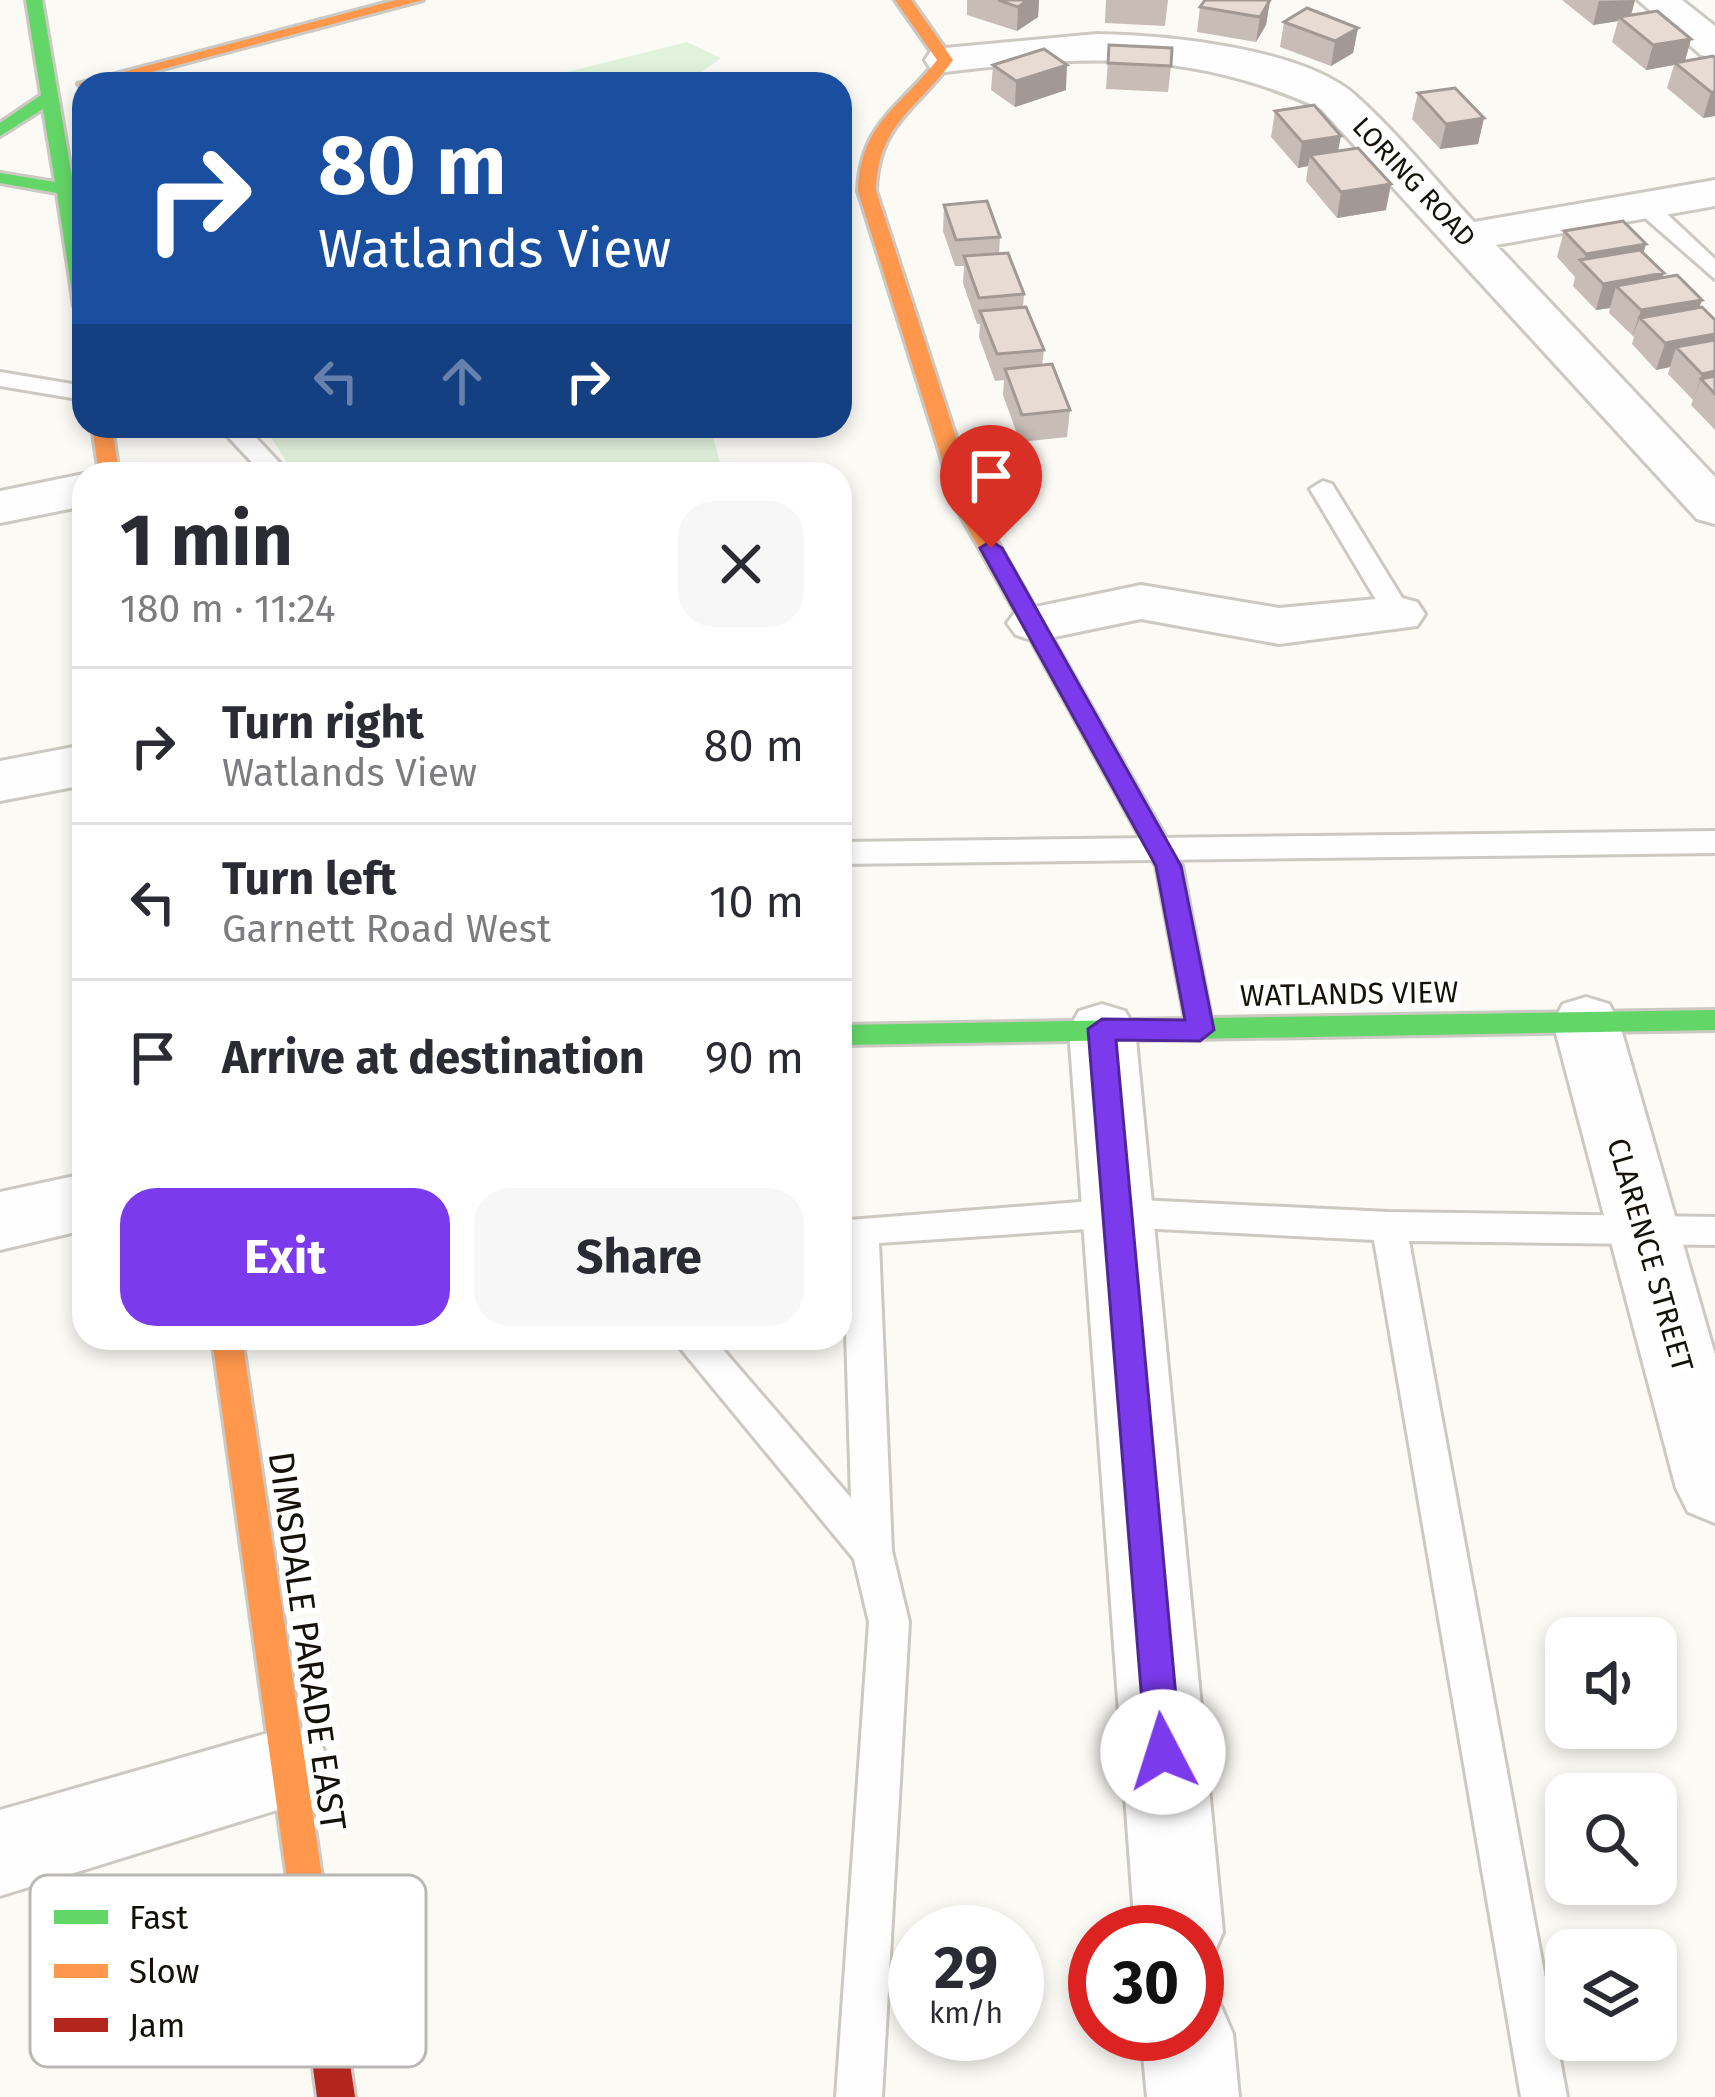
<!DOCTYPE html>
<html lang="en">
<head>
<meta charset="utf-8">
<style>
	body { margin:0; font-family:"Fira Sans",sans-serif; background:#f7f7f7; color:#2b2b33; height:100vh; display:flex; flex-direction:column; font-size:45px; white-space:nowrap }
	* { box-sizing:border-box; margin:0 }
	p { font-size:39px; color:#7c7c81 }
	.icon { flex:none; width:66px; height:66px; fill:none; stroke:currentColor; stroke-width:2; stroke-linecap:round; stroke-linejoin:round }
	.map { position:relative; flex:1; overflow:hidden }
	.panel { position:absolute; left:72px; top:462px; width:780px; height:888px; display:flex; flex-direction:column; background:#fff; border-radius:36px; box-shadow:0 6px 18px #0003 }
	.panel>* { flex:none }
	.banner { position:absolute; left:72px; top:72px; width:780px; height:366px; border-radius:36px; box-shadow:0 6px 18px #0003; background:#1a4fa0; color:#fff; overflow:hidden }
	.fabs { position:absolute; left:1545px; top:1617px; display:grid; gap:24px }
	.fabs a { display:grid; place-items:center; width:132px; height:132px; border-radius:24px; background:#fff; box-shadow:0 6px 18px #0003; font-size:60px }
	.speed { position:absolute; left:888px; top:1905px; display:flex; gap:24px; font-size:60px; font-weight:700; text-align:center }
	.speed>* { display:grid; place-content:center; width:156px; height:156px; border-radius:50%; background:#fff; box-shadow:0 6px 18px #0003; line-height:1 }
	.speed small { font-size:30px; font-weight:400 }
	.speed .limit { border:18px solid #d22; background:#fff; color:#111 }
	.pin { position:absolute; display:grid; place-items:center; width:102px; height:102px; color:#fff; margin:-123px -51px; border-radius:50% 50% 50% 0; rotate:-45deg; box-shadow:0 0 12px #0007 }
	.pin .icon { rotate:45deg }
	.me { position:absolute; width:132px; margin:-66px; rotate:355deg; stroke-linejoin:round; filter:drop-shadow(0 0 9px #0008) }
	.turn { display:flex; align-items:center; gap:42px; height:252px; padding:0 48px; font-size:54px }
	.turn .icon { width:156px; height:156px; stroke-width:2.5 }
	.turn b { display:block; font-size:84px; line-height:102px }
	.lanes { display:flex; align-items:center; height:114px; padding:0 48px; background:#0003; justify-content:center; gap:60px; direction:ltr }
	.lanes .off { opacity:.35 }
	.round { display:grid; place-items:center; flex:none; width:126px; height:126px; border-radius:36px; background:#f7f7f7 }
	.overview { display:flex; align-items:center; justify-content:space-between; height:204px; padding:0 48px }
	h1 { font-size:72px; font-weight:700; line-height:90px }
	.cta { display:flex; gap:24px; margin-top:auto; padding:24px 48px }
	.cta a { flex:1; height:138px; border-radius:36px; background:#7c3aed; color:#fff; font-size:48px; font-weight:700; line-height:138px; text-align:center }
	.cta a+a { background:#f7f7f7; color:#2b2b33 }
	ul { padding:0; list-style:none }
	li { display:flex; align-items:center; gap:36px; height:156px; padding:0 48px; border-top:3px solid #e1e1e2 }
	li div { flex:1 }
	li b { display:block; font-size:45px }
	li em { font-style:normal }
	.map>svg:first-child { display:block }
	.green { fill:#e0f2dc }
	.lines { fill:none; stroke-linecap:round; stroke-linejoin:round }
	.lane-casing { stroke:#ccc9c2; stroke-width:6 }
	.street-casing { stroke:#ccc9c2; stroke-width:6 }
	.fast-casing { stroke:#ccc9c2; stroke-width:6 }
	.slow-casing { stroke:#ccc9c2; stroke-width:6 }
	.jam-casing { stroke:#ccc9c2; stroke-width:6 }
	.lane { fill:#fffefe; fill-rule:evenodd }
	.street { fill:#fffefe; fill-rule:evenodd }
	.fast { fill:#63d668; fill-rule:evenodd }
	.slow { fill:#ff974d; fill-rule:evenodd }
	.jam { fill:#b3261e; fill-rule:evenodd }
	.wall { fill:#c8bcb6 }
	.shaded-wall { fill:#a29994 }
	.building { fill:#e8dbd4; stroke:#a29994; stroke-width:3 }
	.route { fill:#7c3aed; stroke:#51269a; stroke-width:3 }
	.labels { text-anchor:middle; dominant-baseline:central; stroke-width:12; stroke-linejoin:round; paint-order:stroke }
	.far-street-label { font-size:27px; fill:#151109; stroke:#fff }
	.street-label { font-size:30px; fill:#151109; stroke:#fff }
	.near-street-label { font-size:36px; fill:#151109; stroke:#fff }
	.key { fill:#fff; stroke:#b9b8b5; stroke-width:3 }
	.key-label { font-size:33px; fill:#151109 }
</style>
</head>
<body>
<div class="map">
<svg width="1715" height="2097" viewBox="0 0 1715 2097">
	<rect width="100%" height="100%" fill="#fcfaf5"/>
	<path class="green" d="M687,42l34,16 -36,26h-166z
		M710,426l13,48h-429l-29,-47z"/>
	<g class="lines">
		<defs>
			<path id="lane" d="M1636,200h16l63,59v20l-79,-69z
				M0,372l84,14v14l-84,-14z
				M218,426h27l45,48h-27z
				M1323,481l9,3 80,130 -4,6h-20l-78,-131z
				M1715,831v22l-875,11v-22z
				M1118,1199l271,13 326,5v28l-306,-4 158,856h-46l-147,-857 -256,-13 -239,16 13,308 17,71 -27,475h-46l33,-475 -15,-63 -182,-221h41l138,160 -8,-268 6,-10z"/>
			<path id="street" d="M1638,0h44l33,26v32l-14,-3z
				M1097,34c69,1 203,14 257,60 43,38 81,86 120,128l241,-42v26l-219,39 219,232v47l-18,-5 -376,-410c-130,-60 -237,-54 -376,-37l-14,-3 -6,-9 6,-9 14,-3z
				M84,474v32l-84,17v-32z
				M1141,585l138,23 119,-11 19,5 8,12 -8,12 -138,18 -138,-25 -106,22 -19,-6 -9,-12 9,-12z
				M84,745v40l-84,16v-40z
				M1586,997l23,7 10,18 96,333v168l-27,-11 -12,-24 -123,-466 10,-18z
				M1102,1004l23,7 10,18 88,903 -13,31 -13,6v-37h-62l-66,-903 10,-18z
				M84,1174v56l-84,20v-58z
				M289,1727l30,12 12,29 -12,29 -319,99v-86z
				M1197,1993l22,9 14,32 6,63h-92l-6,-63h56z"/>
			<path id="fast" d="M26,0h16l42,249v63l-10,-6 -17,-113 -57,-10v-10l55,9 -12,-73 -43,27v-13l41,-28z
				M1031,613l11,7 140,246 29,152 504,-8v20l-875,15v-20l345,-6 -29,-153 -136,-246z"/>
			<path id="slow" d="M396,0h27l-317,84h-22v5l-6,-5z
				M895,0h16l42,60c-36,50 -75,63 -77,131l104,320 62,109 -11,7 -11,-7 -62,-109 -100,-320c3,-69 41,-82 79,-131z
				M92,426h20l7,48h-20z
				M212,1338h30l90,606 -5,13 -13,5 -13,-5 -5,-13z"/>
			<path id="jam" d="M314,1926l13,5 5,13 23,153h-38l-21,-153 5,-13z"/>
		</defs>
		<use href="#lane" class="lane-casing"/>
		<use href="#street" class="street-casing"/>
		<use href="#fast" class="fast-casing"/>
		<use href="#slow" class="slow-casing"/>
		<use href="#jam" class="jam-casing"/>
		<use href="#lane" class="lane"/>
		<use href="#street" class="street"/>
		<use href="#fast" class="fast"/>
		<use href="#slow" class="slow"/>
		<use href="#jam" class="jam"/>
	</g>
	<path class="wall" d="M967,0h72l-1,17 -21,14 -50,-16z
		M1106,0h62l-3,26 -60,-3z
		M1270,0l-4,25 -10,17 -59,-10 3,-25z
		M1562,0h73l-4,15 60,24 -6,22 28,-5 2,60 -12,2 -36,-30 7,-23 -28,5 -34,-28 6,-21 -25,4z
		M1284,22l74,6 -5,25 -22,13 -51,-19z
		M1109,45l62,21 -3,26 -62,-3z
		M993,65l73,25 -51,17 -24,-17z
		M1418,93l66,25 -6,26 -38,5 -28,-30z
		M1275,111l63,40 48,59 -49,8 -31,-37 2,-15 -10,2 -27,-31z
		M944,205l56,32 -1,17 25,40 -1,13 21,43 -2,15 28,45 -3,27 -47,5 -17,-47 1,-15 -9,1 -16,-44 1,-13h-3l-14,-41 1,-17h-9l-12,-35z
		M1564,231l82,13 -3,9 19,25 40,22 -3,7 16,13v110l-24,-25 2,-5 -25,-26 2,-7 -14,3 -24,-26 2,-7 -25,-24 1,-5 -14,2 -23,-24 2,-9 -18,-20z"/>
	<path class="shaded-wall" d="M1028,0h11l-1,17 -21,14 1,-24z
		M1270,0l-4,25 -10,17 4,-25z
		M1635,0l-5,19 -11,-2 -1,4 -25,4 6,-24z
		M1358,28l-5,25 -22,13 4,-25z
		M1691,39l-7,25 -9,-1 -1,2 -28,5 7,-25z
		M1067,65l-1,25 -51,17 1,-26z
		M1711,92h4v24l-12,2z
		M1484,118l-6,26 -38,5 6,-25z
		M1341,136l-5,26 -26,-7 -2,11 -10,2 4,-26z
		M1391,184l-5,26 -49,8 4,-26z
		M1646,244l-8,26 -55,-7 3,-9z
		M1664,273l-8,27 -40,-14 -6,22 -14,2 7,-26z
		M1702,300l-9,26 -53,-8 -8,19 9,-27z
		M1715,334v25l-39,-12 -6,20 -14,3 9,-27z
		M1715,371v23l-14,-15 -8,21 9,-26z"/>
	<path class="building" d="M998,0h30l-10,7z
		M1205,0h65l-10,17 -60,-10z
		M1307,8l51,20 -23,13 -51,-19z
		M1657,11l34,28 -38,6 -34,-28z
		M1109,45l63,3 -1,18 -63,-3z
		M1044,49l23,16 -51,16 -23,-16z
		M1713,56l2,2v34h-4l-36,-29z
		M1455,88l29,30 -38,6 -28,-31z
		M1314,105l27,31 -39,6 -27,-31z
		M1358,148l33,36 -50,8 -31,-37z
		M987,201l13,36 -44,3 -12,-35z
		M1623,221l23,23 -60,10 -22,-23z
		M1640,250l24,23 -61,11 -23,-24z
		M1008,253l16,41 -45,4 -15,-42z
		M1677,275l25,25 -61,10 -25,-24z
		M1026,307l18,43 -47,4 -17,-43z
		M1702,307l13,13v14l-50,9 -25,-25z
		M1715,340v31l-13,3 -26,-27z
		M1052,364l18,46 -48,5 -17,-46z
		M1715,376v18l-14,-15z"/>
	<path class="route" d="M991,541l11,7 179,318 33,164 -14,11 -84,-1 65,712 -5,12 -13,5 -12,-5 -5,-12 -58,-723 14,-10 83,1 -29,-154 -176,-318z"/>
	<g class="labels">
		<g class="far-street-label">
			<text transform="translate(1414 182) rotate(47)">LORING ROAD</text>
		</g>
		<g class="street-label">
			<text transform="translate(1349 994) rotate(-1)">WATLANDS VIEW</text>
			<text transform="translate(1650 1255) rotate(74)">CLARENCE STREET</text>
		</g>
		<g class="near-street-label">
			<text transform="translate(307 1641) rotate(82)">DIMSDALE PARADE EAST</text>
		</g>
	</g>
	<rect x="30" y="1875" width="396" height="192" rx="18" class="key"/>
	<rect x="54" y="1910" width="54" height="14" fill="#63d668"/>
	<rect x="54" y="1964" width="54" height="14" fill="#ff974d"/>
	<rect x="54" y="2018" width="54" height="14" fill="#b3261e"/>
	<g class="key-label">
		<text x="129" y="1929">Fast</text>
		<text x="129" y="1983">Slow</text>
		<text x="129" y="2037">Jam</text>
	</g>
</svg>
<div class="fabs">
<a><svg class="icon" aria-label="sound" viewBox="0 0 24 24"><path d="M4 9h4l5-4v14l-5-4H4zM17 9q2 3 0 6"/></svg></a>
<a><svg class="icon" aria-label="search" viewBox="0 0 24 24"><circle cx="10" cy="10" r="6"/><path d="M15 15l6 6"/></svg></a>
<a><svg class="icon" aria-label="layers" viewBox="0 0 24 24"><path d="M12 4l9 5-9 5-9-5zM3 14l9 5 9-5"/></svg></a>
</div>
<div class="speed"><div>29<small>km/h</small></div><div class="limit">30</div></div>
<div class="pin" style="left:991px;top:548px;background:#d93025"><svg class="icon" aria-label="arrive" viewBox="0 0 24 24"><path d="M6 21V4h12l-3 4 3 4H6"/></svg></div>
<svg class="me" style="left:1163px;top:1752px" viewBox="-20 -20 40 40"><circle r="19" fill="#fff"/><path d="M0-13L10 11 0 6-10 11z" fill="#7c3aed"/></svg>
<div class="banner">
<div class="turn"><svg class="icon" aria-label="right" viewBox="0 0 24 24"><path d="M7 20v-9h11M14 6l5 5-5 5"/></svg><div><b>80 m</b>Watlands View</div></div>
<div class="lanes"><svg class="icon off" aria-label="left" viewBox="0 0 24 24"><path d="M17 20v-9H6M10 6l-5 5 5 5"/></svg><svg class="icon off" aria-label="ahead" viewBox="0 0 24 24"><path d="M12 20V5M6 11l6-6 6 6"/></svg><svg class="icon" aria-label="right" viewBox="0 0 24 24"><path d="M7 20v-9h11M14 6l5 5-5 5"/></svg></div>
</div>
<section class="panel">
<div class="overview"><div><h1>1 min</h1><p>180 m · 11:24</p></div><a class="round"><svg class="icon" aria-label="close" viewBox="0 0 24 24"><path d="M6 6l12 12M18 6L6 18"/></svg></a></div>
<ul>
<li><svg class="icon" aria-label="right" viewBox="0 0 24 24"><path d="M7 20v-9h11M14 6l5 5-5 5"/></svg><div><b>Turn right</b><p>Watlands View</p></div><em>80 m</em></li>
<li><svg class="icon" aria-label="left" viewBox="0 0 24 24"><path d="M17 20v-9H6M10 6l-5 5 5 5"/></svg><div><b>Turn left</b><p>Garnett Road West</p></div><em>10 m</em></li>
<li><svg class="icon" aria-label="arrive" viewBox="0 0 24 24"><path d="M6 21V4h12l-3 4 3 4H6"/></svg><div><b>Arrive at destination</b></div><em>90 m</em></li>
</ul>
<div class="cta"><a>Exit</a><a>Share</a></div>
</section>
</div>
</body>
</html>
